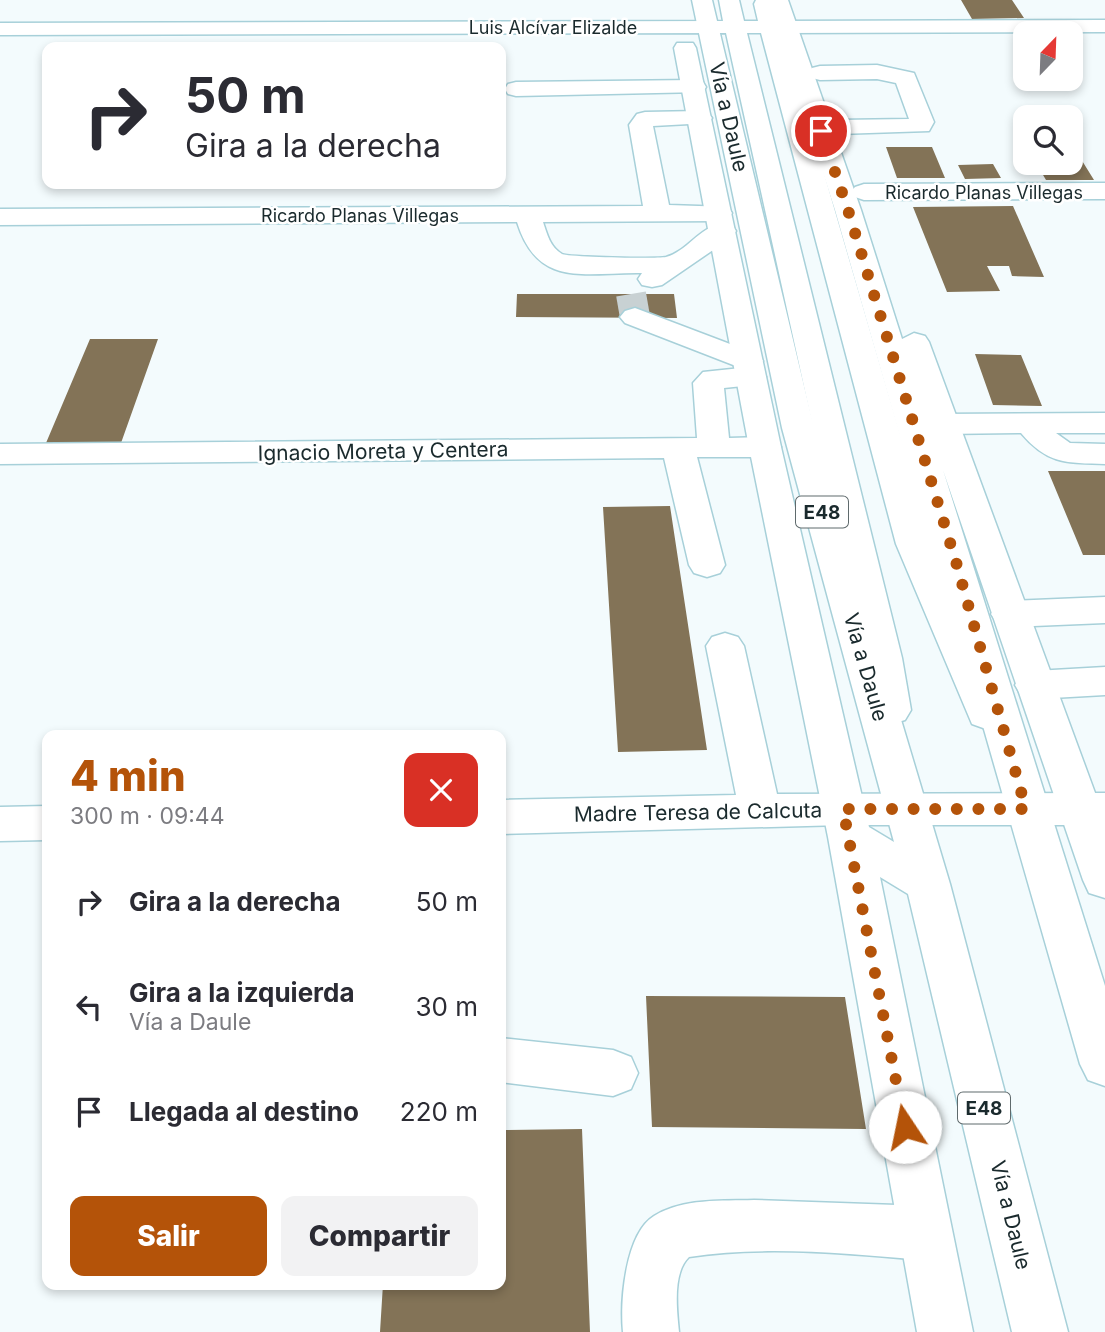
<!DOCTYPE html>
<html lang="es">
<head>
<meta charset="utf-8">
<style>
	body { margin:0; font-family:Inter,sans-serif; background:#f2f2f3; color:#2b2b33; height:100vh; display:flex; flex-direction:column; font-size:26px; white-space:nowrap }
	* { box-sizing:border-box; margin:0 }
	p { font-size:23px; color:#7c7c81 }
	.icon { flex:none; width:38px; height:38px; fill:none; stroke:currentColor; stroke-width:2; stroke-linecap:round; stroke-linejoin:round }
	.map { position:relative; flex:1; overflow:hidden }
	.side { position:absolute; left:42px; top:730px; width:464px; height:560px; display:flex; flex-direction:column; background:#fff; border-radius:14px; box-shadow:0 4px 10px #0003 }
	.side>* { flex:none }
	.guide { position:absolute; left:42px; top:42px; width:464px; height:147px; border-radius:14px; box-shadow:0 4px 10px #0003; background:#fff; color:#2b2b33; overflow:hidden }
	.needle { width:46px; rotate:23deg }
	.buttons { position:absolute; left:1013px; top:21px; display:grid; gap:14px }
	.buttons a { display:grid; place-items:center; width:70px; height:70px; border-radius:14px; background:#fff; box-shadow:0 4px 10px #0003; font-size:35px }
	.pin { position:absolute; display:grid; place-items:center; width:60px; height:60px; color:#fff; margin:-30px; border:4px solid #fff; border-radius:50%; box-shadow:0 2px 7px #0007 }
	.me { position:absolute; width:77px; margin:-38px; rotate:349deg; stroke-linejoin:round; filter:drop-shadow(0 0 5px #0008) }
	.turn { display:flex; align-items:center; gap:24px; height:147px; padding:0 28px; font-size:32px }
	.turn .icon { width:91px; height:91px; stroke-width:2.5 }
	.turn b { display:block; font-size:49px; line-height:60px }
	.round { display:grid; place-items:center; flex:none; width:74px; height:74px; border-radius:14px; background:#f2f2f3 }
	.overview { display:flex; align-items:center; justify-content:space-between; height:119px; padding:0 28px }
	h1 { font-size:42px; font-weight:800; line-height:52px; color:#b45309 }
	.cta { display:flex; gap:14px; margin-top:auto; padding:14px 28px }
	.cta a { flex:1; height:80px; border-radius:14px; background:#b45309; color:#fff; font-size:28px; font-weight:800; line-height:80px; text-align:center }
	.cta a+a { background:#f2f2f3; color:#2b2b33 }
	ul { padding:0; list-style:none }
	li { display:flex; align-items:center; gap:21px; height:105px; padding:0 28px }
	li div { flex:1 }
	li b { display:block; font-size:26px }
	li em { font-style:normal }
	.map>svg:first-child { display:block }
	.building { fill:#837357 }
	.lines { fill:none; stroke-linecap:round; stroke-linejoin:round }
	.minor-tunnel { stroke:#c8d1d3; stroke-width:30; stroke-dasharray:30 15; stroke-linecap:butt }
	.minor-casing { stroke:#a7d0d9; stroke-width:3 }
	.major-casing { stroke:#a7d0d9; stroke-width:3 }
	.minor { fill:#fff; fill-rule:evenodd }
	.major { fill:#fff; fill-rule:evenodd }
	.route { stroke:#b45309; stroke-width:12; stroke-dasharray:0 21.6 }
	.labels { text-anchor:middle; dominant-baseline:central; stroke-width:5; stroke-linejoin:round; paint-order:stroke }
	.far-street-label { font-size:18px; fill:#1a2a2d; stroke:#fff }
	.shield { fill:#fff; stroke:#5f6a6c; stroke-width:2 }
	.shield-label { font-size:19px; font-weight:bold; fill:#1a2a2d }
	.street-label { font-size:21px; fill:#1a2a2d; stroke:#fff }
</style>
</head>
<body>
<div class="map">
<svg width="1105" height="1332" viewBox="0 0 1105 1332">
	<rect width="100%" height="100%" fill="#f3fbfd"/>
	<path class="building" d="M961,0h51l12,18 -52,1z
		M886,147h46l13,31h-48z
		M1071,151h5l18,29h-48l-10,-17h35z
		M993,164l8,14 -36,1 -7,-14z
		M1013,206l31,71 -32,-1 -3,-10h-22l13,25 -53,1 -34,-85z
		M517,294h157l3,24 -161,-1z
		M90,339h68l-37,104h-75z
		M975,354l46,1 21,51 -49,-1z
		M1048,471h57v84h-22z
		M670,506l37,244 -89,2 -15,-245z
		M646,996l199,1 21,132 -214,-2z
		M582,1129l8,203h-210l3,-48h117v-154z"/>
	<g class="lines">
		<path class="minor-tunnel" d="M631,294l4,23"/>
		<defs>
			<path id="minor" d="M719,0h20l5,21h14l-4,-17 2,-4h16l7,21 326,-1v12l-322,1 149,511 74,170 -6,10 -14,5 -14,-5 -76,-180 -135,-511h-14l155,625 9,52 -6,10 -14,4 -14,-4 -6,-10 -7,-52 -138,-625 -726,2v-12l723,-2z
				M877,65l37,8 20,49 -5,9 -90,3 -8,-2 -4,-5 4,-5 8,-2 70,-1 -13,-36 -19,-4 -57,1 -8,-2 -3,-5 3,-5 8,-2z
				M695,80l8,2 3,5 -3,5 -187,4 -8,-2 -3,-5 3,-5 8,-2z
				M700,111l8,2 4,5 -4,5 -55,3 16,79 59,2 4,6 -4,6 -9,2 -176,1c4,12 7,25 19,32 6,3 94,5 104,3 24,-6 38,-39 66,-32l4,6 -4,6 -70,48 -10,2 -10,-2 -4,-6 4,-6c-58,-1 -104,16 -125,-51l-517,3v-16l643,-3 -14,-81 8,-11 8,-2z
				M1105,183v16l-241,1 -9,-3 -4,-5 4,-5 9,-3z
				M635,308l124,47 4,6 -9,8 8,1 4,7 -4,7 -38,4 5,50 36,-1 12,3 4,7 -4,7 -12,3h-68l28,108 -5,8 -13,4 -13,-4 -5,-8 -25,-107 -664,6v-20l697,-6 -4,-55 10,-11 38,-4 -116,-45 -5,-6 5,-6z
				M1105,413v20h-49l14,10 35,1v20c-39,-1 -58,0 -84,-31l-79,1 -11,-3 -5,-7 5,-7 11,-3z
				M1105,597v26l-95,4 -13,-4 -6,-9 6,-9 13,-4z
				M725,633l13,4 6,9 33,148 328,-1v32h-262l-343,9v-34l236,-5 -30,-149 6,-9z
				M1105,667v28l-70,4 -14,-4 -6,-10 6,-10 14,-4z
				M47,806v34l-47,1v-34z
				M500,1038l113,12 18,7 7,16 -7,16 -18,7 -113,-14z
				M754,1200l171,6 19,8 8,19 -8,19 -19,8c-77,-6 -159,-15 -236,-3 -17,16 -12,54 -10,75h-56c-3,-30 2,-98 31,-116 29,-18 68,-15 100,-16z"/>
			<path id="major" d="M692,0h20l102,428 136,456 118,448h-56l-104,-438 -28,-17 93,455h-56l-89,-495 -79,-390 -75,-399 3,-5h16l3,5 85,399 88,380 25,15 -112,-414z
				M768,0h20l73,210 41,129 12,-6 11,3 4,6 176,478v78l-16,-5 -6,-13 -140,-410 162,516v100l-17,-6 -8,-16 -245,-854z"/>
		</defs>
		<use href="#minor" class="minor-casing"/>
		<use href="#major" class="major-casing"/>
		<use href="#minor" class="minor"/>
		<use href="#major" class="major"/>
	</g>
	<g class="lines">
		<path class="route" d="M821,131l27,79 108,352 70,247h-183l62,318"/>
	</g>
	<g class="labels">
		<g class="far-street-label">
			<text x="553" y="27">Luis Alcívar Elizalde</text>
			<text x="984" y="192">Ricardo Planas Villegas</text>
			<text x="360" y="215">Ricardo Planas Villegas</text>
		</g>
		<g class="shield">
			<rect x="796" y="496.5" width="52" height="31" rx="5"/>
			<rect x="958" y="1092.5" width="52" height="31" rx="5"/>
		</g>
		<g class="shield-label">
			<text x="822" y="512">E48</text>
			<text x="984" y="1108">E48</text>
		</g>
		<g class="street-label">
			<text transform="translate(729 117) rotate(77)">Vía a Daule</text>
			<text transform="translate(383 451) rotate(-1)">Ignacio Moreta y Centera</text>
			<text transform="translate(866 667) rotate(74)">Vía a Daule</text>
			<text transform="translate(698 812) rotate(-1)">Madre Teresa de Calcuta</text>
			<text transform="translate(1011 1215) rotate(76)">Vía a Daule</text>
		</g>
	</g>
</svg>
<div class="buttons">
<a><svg class="needle" viewBox="-14 -14 28 28"><path d="M0-13l5 13h-10z" fill="#e53935"/><path d="M0 13l5-13h-10z" fill="#7c7c81"/></svg></a>
<a><svg class="icon" aria-label="search" viewBox="0 0 24 24"><circle cx="10" cy="10" r="6"/><path d="M15 15l6 6"/></svg></a>
</div>
<div class="pin" style="left:821px;top:131px;background:#d93025"><svg class="icon" aria-label="arrive" viewBox="0 0 24 24"><path d="M6 21V4h12l-3 4 3 4H6"/></svg></div>
<svg class="me" style="left:905px;top:1127px" viewBox="-20 -20 40 40"><circle r="19" fill="#fff"/><path d="M0-13L10 11 0 6-10 11z" fill="#b45309"/></svg>
<div class="guide">
<div class="turn"><svg class="icon" aria-label="right" viewBox="0 0 24 24"><path d="M7 20v-9h11M14 6l5 5-5 5"/></svg><div><b>50 m</b>Gira a la derecha</div></div>
</div>
<section class="side">
<div class="overview"><div><h1>4 min</h1><p>300 m · 09:44</p></div><a class="round" style="background:#d93025;color:#fff"><svg class="icon" aria-label="close" viewBox="0 0 24 24"><path d="M6 6l12 12M18 6L6 18"/></svg></a></div>
<ul>
<li><svg class="icon" aria-label="right" viewBox="0 0 24 24"><path d="M7 20v-9h11M14 6l5 5-5 5"/></svg><div><b>Gira a la derecha</b></div><em>50 m</em></li>
<li><svg class="icon" aria-label="left" viewBox="0 0 24 24"><path d="M17 20v-9H6M10 6l-5 5 5 5"/></svg><div><b>Gira a la izquierda</b><p>Vía a Daule</p></div><em>30 m</em></li>
<li><svg class="icon" aria-label="arrive" viewBox="0 0 24 24"><path d="M6 21V4h12l-3 4 3 4H6"/></svg><div><b>Llegada al destino</b></div><em>220 m</em></li>
</ul>
<div class="cta"><a>Salir</a><a>Compartir</a></div>
</section>
</div>
</body>
</html>
